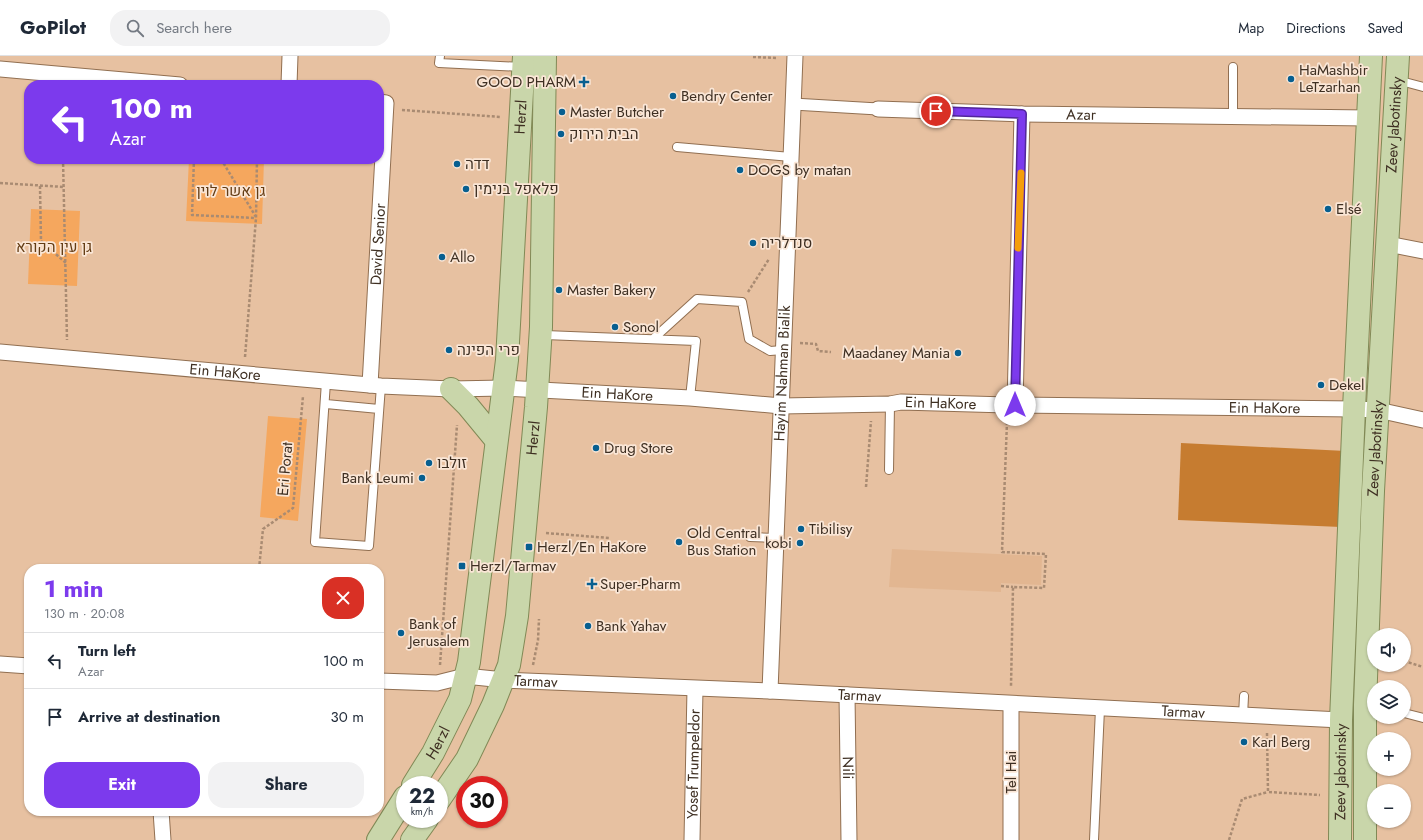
<!DOCTYPE html>
<html lang="en">
<head>
<meta charset="utf-8">
<style>
	body { margin:0; font-family:Jost,Heebo,sans-serif; background:#f2f2f3; color:#1f2937; height:100vh; display:flex; flex-direction:column; font-size:15px; white-space:nowrap }
	* { box-sizing:border-box; margin:0 }
	p { font-size:13px; color:#747a83 }
	.icon { flex:none; width:22px; height:22px; fill:none; stroke:currentColor; stroke-width:2; stroke-linecap:round; stroke-linejoin:round }
	.map { position:relative; flex:1; overflow:hidden }
	.drawer { position:absolute; left:24px; top:508px; width:360px; height:252px; display:flex; flex-direction:column; background:#fff; border-radius:16px; box-shadow:0 1px 3px #0004 }
	.drawer>* { flex:none }
	.hud { position:absolute; left:24px; top:24px; width:360px; height:84px; border-radius:16px; box-shadow:0 1px 3px #0004; background:#7c3aed; color:#fff; overflow:hidden }
	.controls { position:absolute; left:1367px; top:572px; display:grid; gap:8px }
	.controls a { display:grid; place-items:center; width:44px; height:44px; border-radius:50%; background:#fff; box-shadow:0 1px 3px #0004; font-size:20px }
	.speed { position:absolute; left:396px; top:720px; display:flex; gap:8px; font-size:20px; font-weight:700; text-align:center }
	.speed>* { display:grid; place-content:center; width:52px; height:52px; border-radius:50%; background:#fff; box-shadow:0 1px 3px #0004; line-height:1 }
	.speed small { font-size:10px; font-weight:400 }
	.speed .limit { border:6px solid #d22; background:#fff; color:#111 }
	.pin { position:absolute; display:grid; place-items:center; width:34px; height:34px; color:#fff; margin:-17px; border:2px solid #fff; border-radius:50%; box-shadow:0 1px 4px #0007 }
	.me { position:absolute; width:44px; margin:-22px; rotate:0deg; stroke-linejoin:round; filter:drop-shadow(0 0 3px #0008) }
	.turn { display:flex; align-items:center; gap:14px; height:84px; padding:0 20px; font-size:18px }
	.turn .icon { width:52px; height:52px; stroke-width:2.5 }
	.turn b { display:block; font-size:28px; line-height:34px }
	.round { display:grid; place-items:center; flex:none; width:42px; height:42px; border-radius:16px; background:#f2f2f3 }
	.summary { display:flex; align-items:center; justify-content:space-between; height:68px; padding:0 20px }
	h1 { font-size:24px; font-weight:700; line-height:30px; color:#7c3aed }
	.button { display:flex; gap:8px; margin-top:auto; padding:8px 20px }
	.button a { flex:1; height:46px; border-radius:16px; background:#7c3aed; color:#fff; font-size:16px; font-weight:700; line-height:46px; text-align:center }
	.button a+a { background:#f2f2f3; color:#1f2937 }
	ul { padding:0; list-style:none }
	li { display:flex; align-items:center; gap:12px; height:56px; padding:0 20px; border-top:1px solid #e0e1e3 }
	li div { flex:1 }
	li b { display:block; font-size:15px }
	li em { font-style:normal }
	header { display:flex; align-items:center; gap:24px; box-sizing:border-box; height:56px; padding:0 20px; background:#fff; border-bottom:1px solid #e0e1e3 }
	header strong { font-size:19px }
	nav { display:flex; gap:22px; margin-inline-start:auto; font-size:14px }
	.search { width:280px; height:36px; background:#f2f2f3; display:flex; align-items:center; gap:10px; box-sizing:border-box; padding:0 14px; border-radius:16px; color:#747a83; font-size:15px }
	.map>svg:first-child { display:block }
	.built { fill:#e2b691 }
	.green { fill:#f5a75e }
	.forest { fill:#c67c30 }
	.lines { fill:none; stroke-linecap:round; stroke-linejoin:round }
	.service-casing { stroke:#916f51; stroke-width:10 }
	.pedestrian-casing { stroke:#916f51; stroke-width:13 }
	.minor-casing { stroke:#916f51; stroke-width:17 }
	.primary-casing { stroke:#818956; stroke-width:24 }
	.path { stroke:#a98b72; stroke-width:2.5; stroke-dasharray:3 2; stroke-linecap:butt }
	.service { stroke:#fff; stroke-width:8 }
	.pedestrian { stroke:#fff; stroke-width:11 }
	.minor { stroke:#fff; stroke-width:15 }
	.primary { stroke:#c9d6aa; stroke-width:22 }
	.route-casing { stroke:#51269a; stroke-width:10 }
	.route { stroke:#7c3aed; stroke-width:7 }
	.slow { stroke:#f59e0b; stroke-width:7 }
	.poi-dot { fill:#075f90; stroke:#fae6d6; stroke-width:1.5 }
	.labels { text-anchor:middle; dominant-baseline:central; stroke-width:3.5; stroke-linejoin:round; paint-order:stroke }
	.poi-label { font-size:15px; fill:#3e2f22; stroke:#fae6d6; text-anchor:start }
	.street-label { font-size:15px; fill:#3e2f22; stroke:#fae6d6 }
	.park-label { font-size:15px; fill:#633c14; stroke:#fae6d6 }
</style>
</head>
<body>
<header>
<strong>GoPilot</strong>
<div class="search"><svg class="icon" aria-label="search" viewBox="0 0 24 24"><circle cx="10" cy="10" r="6"/><path d="M15 15l6 6"/></svg>Search here</div>
<nav><a>Map</a><a>Directions</a><a>Saved</a></nav>
</header>
<div class="map">
<svg width="1423" height="784" viewBox="0 0 1423 784">
	<rect width="100%" height="100%" fill="#e7c1a1"/>
	<path class="built" d="M892,493l150,7 -1,29 -40,-2v9l-112,-5z"/>
	<path class="green" d="M189,103h75l-2,65 -76,-3z
		M31,153l49,2 -3,75 -49,-2z
		M268,360l39,3 -9,102 -38,-4z"/>
	<path class="forest" d="M1181,387l165,8 -5,76 -163,-7z"/>
	<g class="lines">
		<defs>
			<path id="service" d="M440,0l-1,7 83,4
				M1397,24l26,7
				M1233,61v-50
				M677,91l114,10
				M544,276l1,3 151,6 -6,57
				M653,283l44,-40 45,3 7,37 21,12 13,-1
				M326,326l-11,160 54,4 12,-160
				M326,348l53,5
				M889,414l1,-66
				M750,481l25,1
				M1404,657l19,5
				M1243,660l1,-20
				M1094,784l6,-131"/>
			<path id="pedestrian" d="M793,48l85,5"/>
			<g id="minor">
				<path d="M0,13l180,16"/>
				<path d="M289,29l1,-29"/>
				<path id="s1" d="M878,53l144,5 346,4"/>
				<path d="M1388,188l35,7"/>
				<path id="s2" d="M0,296l381,34 70,3 53,-1 186,10 91,8 109,-2 11,-2 106,3 347,4 24,1 45,10"/>
				<path id="s3" d="M370,329l16,-282 -7,-1"/>
				<path d="M1015,349l7,-291"/>
				<path d="M0,608l29,2"/>
				<path id="s4" d="M379,625l58,2 28,-7 39,4 266,11 571,29"/>
				<path id="s5" d="M770,635c7,-211 17,-423 25,-635"/>
				<path id="s6" d="M847,639l2,145"/>
				<path d="M161,755l2,29"/>
				<path id="s7" d="M692,784l3,-151"/>
				<path d="M1011,784v-136"/>
			</g>
			<g id="primary">
				<path d="M451,333l17,17 28,34"/>
				<path id="s8" d="M413,729l20,-32 27,-54 9,-37 38,-302 17,-304"/>
				<path id="s9" d="M439,744l28,-41 26,-54 16,-40 8,-49 19,-209 5,-80 4,-271"/>
				<path d="M378,784l27,-43"/>
				<path d="M412,784l15,-21"/>
				<path id="s10" d="M1340,784l1,-120 13,-311 17,-353"/>
				<path id="s11" d="M1365,784v-135l8,-214 25,-435"/>
			</g>
		</defs>
		<use href="#service" class="service-casing"/>
		<use href="#pedestrian" class="pedestrian-casing"/>
		<use href="#minor" class="minor-casing"/>
		<use href="#primary" class="primary-casing"/>
		<path class="path" d="M753,1l25,1
			M402,54l99,7
			M63,103l4,181
			M194,103l-2,56 64,3
			M221,103l35,58
			M0,127l64,4
			M40,130l1,55 25,22
			M748,236l21,-33
			M800,287l16,1 2,7 13,1
			M245,301l11,-139 1,-59
			M1007,366l-5,130 44,2 -2,34 -31,-1 -2,99
			M866,431l5,-66
			M546,477l63,5
			M259,513l4,-40 30,-21 10,-112
			M1001,530l12,1
			M1404,605l19,6
			M440,609l17,-240
			M533,609l5,-25 1,-21
			M1267,677l1,59 52,3
			M1229,784l13,-41 26,-7"/>
		<use href="#service" class="service"/>
		<use href="#pedestrian" class="pedestrian"/>
		<use href="#minor" class="minor"/>
		<use href="#primary" class="primary"/>
	</g>
	<g class="lines">
		<defs>
			<path id="route" d="M936,55l86,3 -7,291"/>
		</defs>
		<use href="#route" class="route-casing"/>
		<use href="#route" class="route"/>
		<path class="slow" d="M1018,192l3,-75"/>
	</g>
	<g class="poi-dot">
		<circle cx="1291" cy="23" r="4"/>
		<path d="M582 20h4v4h4v4h-4v4h-4v-4h-4v-4h4z"/>
		<circle cx="673" cy="40" r="4"/>
		<circle cx="562" cy="56" r="4"/>
		<circle cx="561" cy="78" r="4"/>
		<circle cx="457" cy="108" r="4"/>
		<circle cx="740" cy="114" r="4"/>
		<circle cx="466" cy="133" r="4"/>
		<circle cx="1328" cy="153" r="4"/>
		<circle cx="753" cy="187" r="4"/>
		<circle cx="442" cy="201" r="4"/>
		<circle cx="559" cy="234" r="4"/>
		<circle cx="615" cy="271" r="4"/>
		<circle cx="449" cy="294" r="4"/>
		<circle cx="958" cy="297" r="4"/>
		<circle cx="1321" cy="329" r="4"/>
		<circle cx="596" cy="392" r="4"/>
		<circle cx="429" cy="407" r="4"/>
		<circle cx="422" cy="422" r="4"/>
		<circle cx="801" cy="473" r="4"/>
		<circle cx="679" cy="486" r="4"/>
		<circle cx="800" cy="487" r="4"/>
		<rect x="525" y="487" width="8" height="8" rx="2"/>
		<rect x="458" y="506" width="8" height="8" rx="2"/>
		<path d="M590 522h4v4h4v4h-4v4h-4v-4h-4v-4h4z"/>
		<circle cx="588" cy="570" r="4"/>
		<circle cx="401" cy="577" r="4"/>
		<circle cx="1244" cy="686" r="4"/>
	</g>
	<g class="labels">
		<g class="poi-label">
			<text x="1299" y="14">HaMashbir<tspan x="1299" dy="17">LeTzarhan</tspan></text>
			<text x="576" y="26" text-anchor="end">GOOD PHARM</text>
			<text x="681" y="40">Bendry Center</text>
			<text x="570" y="56">Master Butcher</text>
			<text x="569" y="78">הבית הירוק</text>
			<text x="465" y="108">דדה</text>
			<text x="748" y="114">DOGS by matan</text>
			<text x="474" y="133">פלאפל בנימין</text>
			<text x="1336" y="153">Elsé</text>
			<text x="761" y="187">סנדלריה</text>
			<text x="450" y="201">Allo</text>
			<text x="567" y="234">Master Bakery</text>
			<text x="623" y="271">Sonol</text>
			<text x="457" y="294">פרי הפינה</text>
			<text x="950" y="297" text-anchor="end">Maadaney Mania</text>
			<text x="1329" y="329">Dekel</text>
			<text x="604" y="392">Drug Store</text>
			<text x="437" y="407">זולבו</text>
			<text x="414" y="422" text-anchor="end">Bank Leumi</text>
			<text x="809" y="473">Tibilisy</text>
			<text x="687" y="477">Old Central<tspan x="687" dy="17">Bus Station</tspan></text>
			<text x="792" y="487" text-anchor="end">kobi</text>
			<text x="537" y="491">Herzl/En HaKore</text>
			<text x="470" y="510">Herzl/Tarmav</text>
			<text x="600" y="528">Super-Pharm</text>
			<text x="409" y="568">Bank of<tspan x="409" dy="17">Jerusalem</tspan></text>
			<text x="596" y="570">Bank Yahav</text>
			<text x="1252" y="686">Karl Berg</text>
		</g>
		<g class="street-label">
			<text stroke="none"><textPath href="#s1" startOffset="203">Azar</textPath></text>
			<text stroke="none"><textPath href="#s8" startOffset="684">Herzl</textPath></text>
			<text stroke="none"><textPath href="#s11" startOffset="716">Zeev Jabotinsky</textPath></text>
			<text stroke="none"><textPath href="#s3" startOffset="141">David Senior</textPath></text>
			<text stroke="none"><textPath href="#s2" startOffset="226">Ein HaKore</textPath></text>
			<text stroke="none"><textPath href="#s5" startOffset="318">Hayim Nahman Bialik</textPath></text>
			<text stroke="none"><textPath href="#s2" startOffset="619">Ein HaKore</textPath></text>
			<text stroke="none"><textPath href="#s2" startOffset="943">Ein HaKore</textPath></text>
			<text stroke="none"><textPath href="#s2" startOffset="1267">Ein HaKore</textPath></text>
			<text stroke="none"><textPath href="#s9" startOffset="381">Herzl</textPath></text>
			<text stroke="none"><textPath href="#s11" startOffset="392">Zeev Jabotinsky</textPath></text>
			<text transform="translate(285 413) rotate(-85)">Eri Porat</text>
			<text stroke="none"><textPath href="#s4" startOffset="158">Tarmav</textPath></text>
			<text stroke="none"><textPath href="#s4" startOffset="482">Tarmav</textPath></text>
			<text stroke="none"><textPath href="#s4" startOffset="806">Tarmav</textPath></text>
			<text stroke="none"><textPath href="#s8" startOffset="49">Herzl</textPath></text>
			<text stroke="none"><textPath href="#s7" startOffset="76">Yosef Trumpeldor</textPath></text>
			<text stroke="none"><textPath href="#s6" startOffset="73">Nili</textPath></text>
			<text transform="translate(1011 716) rotate(-90)">Tel Hai</text>
			<text stroke="none"><textPath href="#s10" startOffset="68">Zeev Jabotinsky</textPath></text>
		</g>
		<g class="park-label">
			<text x="231" y="135">גן אשר לוין</text>
			<text x="54" y="191">גן עין הקורא</text>
		</g>
	</g>
</svg>
<div class="controls">
<a><svg class="icon" aria-label="sound" viewBox="0 0 24 24"><path d="M4 9h4l5-4v14l-5-4H4zM17 9q2 3 0 6"/></svg></a>
<a><svg class="icon" aria-label="layers" viewBox="0 0 24 24"><path d="M12 4l9 5-9 5-9-5zM3 14l9 5 9-5"/></svg></a>
<a>+</a>
<a>−</a>
</div>
<div class="speed"><div>22<small>km/h</small></div><div class="limit">30</div></div>
<div class="pin" style="left:936px;top:55px;background:#d93025"><svg class="icon" aria-label="arrive" viewBox="0 0 24 24"><path d="M6 21V4h12l-3 4 3 4H6"/></svg></div>
<svg class="me" style="left:1015px;top:349px" viewBox="-20 -20 40 40"><circle r="19" fill="#fff"/><path d="M0-13L10 11 0 6-10 11z" fill="#7c3aed"/></svg>
<div class="hud">
<div class="turn"><svg class="icon" aria-label="left" viewBox="0 0 24 24"><path d="M17 20v-9H6M10 6l-5 5 5 5"/></svg><div><b>100 m</b>Azar</div></div>
</div>
<section class="drawer">
<div class="summary"><div><h1>1 min</h1><p>130 m · 20:08</p></div><a class="round" style="background:#d93025;color:#fff"><svg class="icon" aria-label="close" viewBox="0 0 24 24"><path d="M6 6l12 12M18 6L6 18"/></svg></a></div>
<ul>
<li><svg class="icon" aria-label="left" viewBox="0 0 24 24"><path d="M17 20v-9H6M10 6l-5 5 5 5"/></svg><div><b>Turn left</b><p>Azar</p></div><em>100 m</em></li>
<li><svg class="icon" aria-label="arrive" viewBox="0 0 24 24"><path d="M6 21V4h12l-3 4 3 4H6"/></svg><div><b>Arrive at destination</b></div><em>30 m</em></li>
</ul>
<div class="button"><a>Exit</a><a>Share</a></div>
</section>
</div>
</body>
</html>
